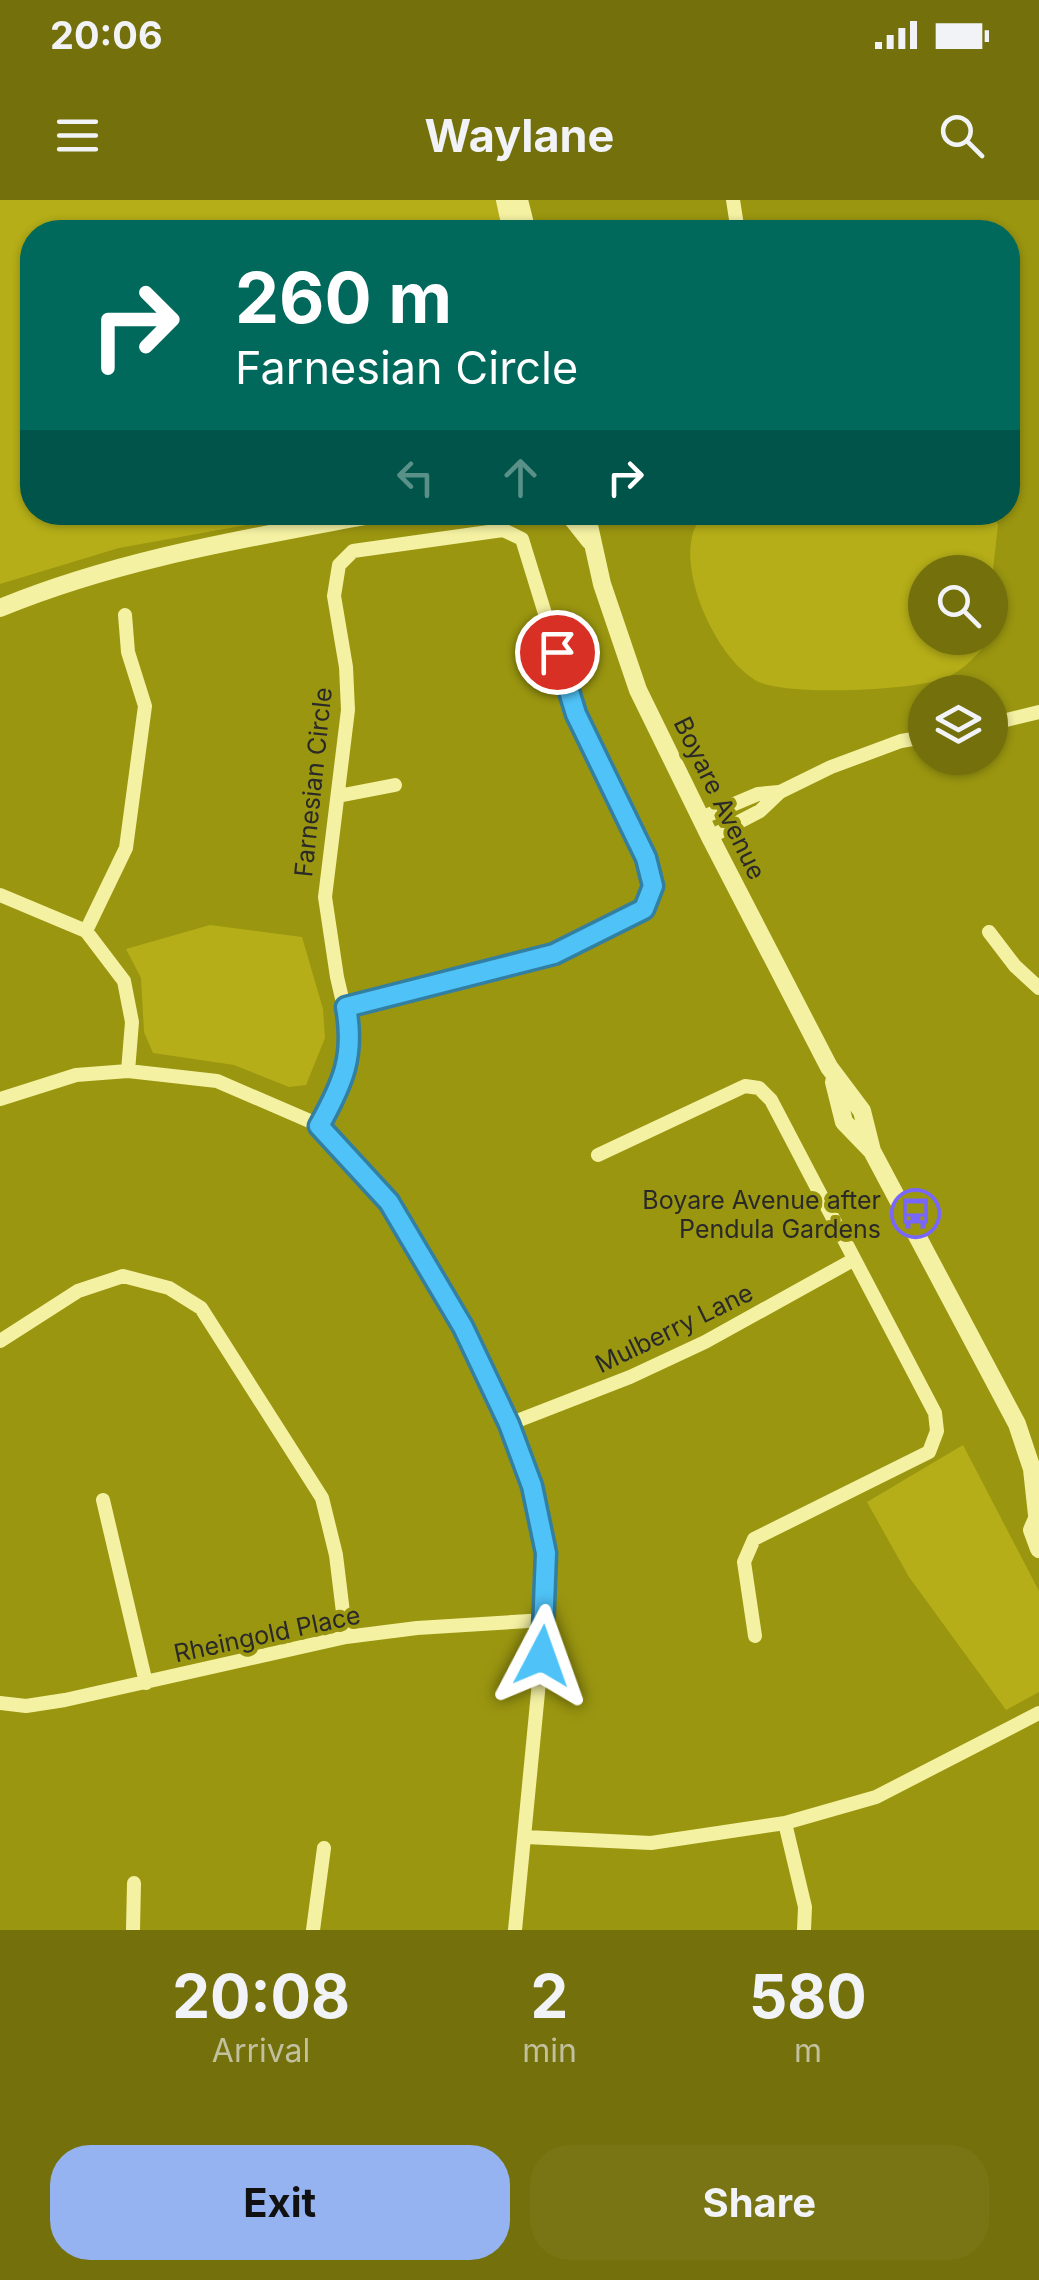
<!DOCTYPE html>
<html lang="en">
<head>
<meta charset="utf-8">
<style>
	body { margin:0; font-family:Inter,sans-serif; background:#797515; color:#f1f3f6; height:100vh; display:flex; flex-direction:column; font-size:38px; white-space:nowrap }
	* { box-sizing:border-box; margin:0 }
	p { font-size:32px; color:#c2c19d }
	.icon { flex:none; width:55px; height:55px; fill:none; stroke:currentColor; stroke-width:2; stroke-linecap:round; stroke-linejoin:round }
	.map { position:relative; height:1730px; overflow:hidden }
	.side { display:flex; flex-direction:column; background:#74700c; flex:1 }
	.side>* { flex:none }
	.guide { position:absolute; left:20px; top:20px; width:1000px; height:305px; border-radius:40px; box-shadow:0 2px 8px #0004; background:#00695c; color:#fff; overflow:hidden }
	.fabs { position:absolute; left:908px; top:355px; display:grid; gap:20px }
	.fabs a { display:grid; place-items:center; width:100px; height:100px; border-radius:50%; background:#74700c; box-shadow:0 2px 8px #0004; font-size:50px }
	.pin { position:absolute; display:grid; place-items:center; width:85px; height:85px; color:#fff; margin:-42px; border:5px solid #fff; border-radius:50%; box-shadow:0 2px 10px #0007 }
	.me { position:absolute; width:110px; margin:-55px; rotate:4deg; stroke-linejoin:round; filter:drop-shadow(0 0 8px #0008) }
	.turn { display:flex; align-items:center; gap:35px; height:210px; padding:0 50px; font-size:45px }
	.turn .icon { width:130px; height:130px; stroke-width:2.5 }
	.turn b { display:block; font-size:70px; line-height:85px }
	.lanes { display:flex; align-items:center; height:95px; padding:0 50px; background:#0003; justify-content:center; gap:50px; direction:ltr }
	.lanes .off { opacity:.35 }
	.eta { display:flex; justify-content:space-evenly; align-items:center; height:170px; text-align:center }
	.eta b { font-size:60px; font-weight:700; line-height:70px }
	.cta { display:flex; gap:20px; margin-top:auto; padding:20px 50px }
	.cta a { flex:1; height:115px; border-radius:40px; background:#95b2f1; color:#111; font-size:40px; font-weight:700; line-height:115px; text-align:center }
	.cta a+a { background:#797515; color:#f1f3f6 }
	.status { display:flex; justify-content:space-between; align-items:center; height:70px; padding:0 50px; background:#74700c; direction:ltr }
	.status svg { height:28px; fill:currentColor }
	header { display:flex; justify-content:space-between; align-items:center; height:130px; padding:0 50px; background:#74700c; font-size:45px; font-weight:700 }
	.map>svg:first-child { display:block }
	.green { fill:#b5ae18 }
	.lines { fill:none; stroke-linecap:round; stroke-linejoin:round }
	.minor { stroke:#f4f1a3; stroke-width:14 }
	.tertiary { stroke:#f4f1a3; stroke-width:18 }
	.route-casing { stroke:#337fa1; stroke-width:25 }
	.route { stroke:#4fc3f7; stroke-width:18 }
	.labels { text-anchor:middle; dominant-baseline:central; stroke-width:8; stroke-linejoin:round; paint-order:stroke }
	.street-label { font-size:25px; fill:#292929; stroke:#9a9610 }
	.poi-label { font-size:25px; fill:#292929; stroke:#9a9610; text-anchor:end }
</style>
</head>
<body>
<div class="status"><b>20:06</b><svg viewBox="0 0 49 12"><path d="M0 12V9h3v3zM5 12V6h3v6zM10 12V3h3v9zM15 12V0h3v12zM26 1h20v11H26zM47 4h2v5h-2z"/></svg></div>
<header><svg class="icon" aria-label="menu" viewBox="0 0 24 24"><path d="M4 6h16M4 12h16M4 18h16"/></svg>Waylane<svg class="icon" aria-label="search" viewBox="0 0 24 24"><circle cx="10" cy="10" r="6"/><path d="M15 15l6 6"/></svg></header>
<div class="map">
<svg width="1039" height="1730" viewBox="0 0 1039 1730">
	<rect width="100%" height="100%" fill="#9a9610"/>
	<path class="green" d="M0,0h502l6,32h-476v280l281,1 -194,35 -119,36z
		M704,313h289l5,12 -8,72v-25h-65v66h65v-29l13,12c-14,19 -30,43 -53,55 -28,15 -168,21 -195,4 -39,-24 -75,-103 -62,-147 2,-7 8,-15 11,-20z
		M210,725l92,12 21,72 2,29 -19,47 -17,2 -55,-22 -81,-12 -9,-21 -3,-54 -15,-29z
		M963,1245l76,146v101l-33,18 -97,-133 -42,-75z"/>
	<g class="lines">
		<path class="minor" d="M733,0l5,32
			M990,524l49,-12
			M338,596l57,-11
			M701,618l57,-24 21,-2
			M710,637l50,-26 20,-19 51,-25 70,-26 24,-4
			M0,695l86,36 38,50 8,41 -4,49
			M86,731l40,-83 19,-142 -17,-54 -3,-37
			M989,732l26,34 24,22
			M0,899l76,-24 52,-4 89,10 102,44 70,77 74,125 46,97 23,61 15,68 -2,67 -30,310
			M319,925l23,-41 9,-47 -14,-60 -12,-80 23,-187 -2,-43 -12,-71 5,-31 14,-14 150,-21 19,9 54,175 69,143 8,29 -9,23 -90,45 -208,53
			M598,955l147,-69 14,2 12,12 164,313 2,18 -8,21 -175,87 -10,23 11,74
			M0,1141l78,-50 45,-15 46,12 32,20 121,190 14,57 10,82
			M509,1224l121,-47 75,-35 148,-82
			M103,1300l43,183
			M0,1503l26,3 39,-6 281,-63 71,-9 128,-8
			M785,1623l20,84 -1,23
			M526,1637l125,6 134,-20 91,-26 163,-84
			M133,1730l1,-47
			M313,1730l11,-82"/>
		<path class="tertiary" d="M505,0l7,32
			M519,0l8,32
			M567,312l23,29
			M586,312l16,72 36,106 72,147 119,230 33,44 10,40
			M0,408c124,-51 255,-71 386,-96
			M834,882l10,40 28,29 145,273 15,45 5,46
			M1039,1314l-7,16 7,19"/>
	</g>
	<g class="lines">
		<defs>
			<path id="route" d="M542,1456l4,-103 -14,-67 -23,-62 -46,-97 -74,-125 -70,-76c24,-43 36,-70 27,-119l208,-53 90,-45 9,-23 -7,-28 -70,-144 -19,-62"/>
		</defs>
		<use href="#route" class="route-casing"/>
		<use href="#route" class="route"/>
	</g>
	<defs>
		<symbol id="bus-ring" viewBox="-11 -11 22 22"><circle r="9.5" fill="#9a9610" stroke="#7966ff" stroke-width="1.5"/><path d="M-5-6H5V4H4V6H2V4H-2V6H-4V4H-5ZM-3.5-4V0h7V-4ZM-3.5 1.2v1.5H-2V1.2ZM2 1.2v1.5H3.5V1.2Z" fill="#7966ff"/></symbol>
	</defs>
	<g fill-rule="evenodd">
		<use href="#bus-ring" x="888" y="986" width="55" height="55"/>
	</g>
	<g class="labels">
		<g class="street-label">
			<text transform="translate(313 582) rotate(-84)">Farnesian Circle</text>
			<text transform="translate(720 598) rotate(64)">Boyare Avenue</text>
			<text transform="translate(674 1128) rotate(-26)">Mulberry Lane</text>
			<text transform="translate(267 1434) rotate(-12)">Rheingold Place</text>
		</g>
		<g class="poi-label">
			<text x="881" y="1000">Boyare Avenue after<tspan x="881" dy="29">Pendula Gardens</tspan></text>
		</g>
	</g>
</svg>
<div class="fabs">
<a><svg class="icon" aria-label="search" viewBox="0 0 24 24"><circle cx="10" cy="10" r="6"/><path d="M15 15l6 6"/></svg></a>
<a><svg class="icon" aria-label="layers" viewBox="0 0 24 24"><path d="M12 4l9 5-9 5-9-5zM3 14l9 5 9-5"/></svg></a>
</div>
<div class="pin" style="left:557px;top:452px;background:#d93025"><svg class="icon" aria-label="arrive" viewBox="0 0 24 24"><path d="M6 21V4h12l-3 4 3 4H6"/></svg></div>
<svg class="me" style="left:542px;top:1456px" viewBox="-20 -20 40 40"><path d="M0-17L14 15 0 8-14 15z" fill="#4fc3f7" stroke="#fff" stroke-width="4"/></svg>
<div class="guide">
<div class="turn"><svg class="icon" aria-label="right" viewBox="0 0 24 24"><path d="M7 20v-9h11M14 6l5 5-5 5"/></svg><div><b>260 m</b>Farnesian Circle</div></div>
<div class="lanes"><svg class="icon off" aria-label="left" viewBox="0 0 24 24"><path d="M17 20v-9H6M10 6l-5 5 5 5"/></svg><svg class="icon off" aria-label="ahead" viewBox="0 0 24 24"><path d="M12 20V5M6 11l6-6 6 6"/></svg><svg class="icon" aria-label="right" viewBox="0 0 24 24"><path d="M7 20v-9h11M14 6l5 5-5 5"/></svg></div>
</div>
</div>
<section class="side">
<div class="eta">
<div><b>20:08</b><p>Arrival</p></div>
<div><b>2</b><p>min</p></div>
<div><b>580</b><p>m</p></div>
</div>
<div class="cta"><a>Exit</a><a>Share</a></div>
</section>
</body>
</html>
